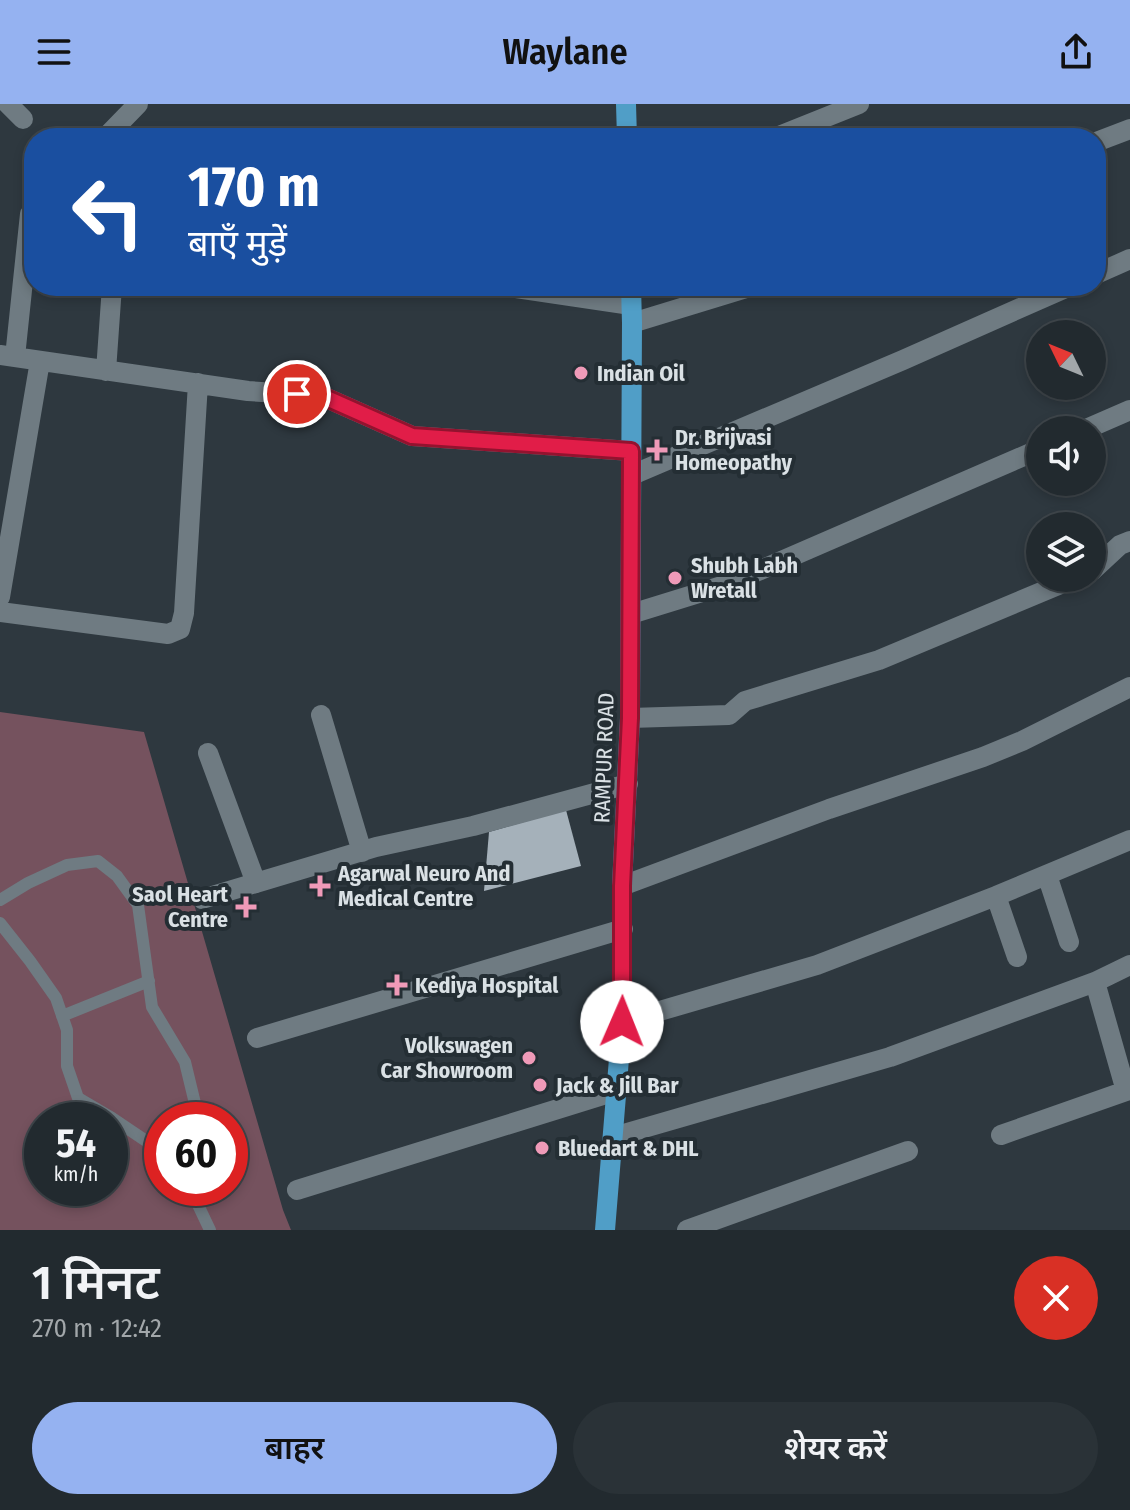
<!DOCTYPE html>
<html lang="hi">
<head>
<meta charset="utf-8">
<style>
	body { margin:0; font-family:"Fira Sans Condensed","Noto Sans Devanagari",sans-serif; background:#2a3237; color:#f1f3f6; height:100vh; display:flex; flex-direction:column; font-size:30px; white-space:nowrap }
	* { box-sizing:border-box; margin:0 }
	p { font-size:26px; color:#a2a7aa }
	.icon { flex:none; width:44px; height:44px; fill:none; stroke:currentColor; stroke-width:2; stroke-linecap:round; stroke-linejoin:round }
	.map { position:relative; height:1126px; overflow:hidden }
	.details { display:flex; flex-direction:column; background:#222a2f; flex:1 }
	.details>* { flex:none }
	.hud { position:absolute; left:24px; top:24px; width:1082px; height:168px; border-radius:32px; box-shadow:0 4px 12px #0003,0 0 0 2px #3f464b; background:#1a4fa0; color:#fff; overflow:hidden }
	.needle { width:52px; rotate:313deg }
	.controls { position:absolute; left:1026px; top:216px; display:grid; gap:16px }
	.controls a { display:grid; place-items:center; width:80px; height:80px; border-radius:50%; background:#222a2f; box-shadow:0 4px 12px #0003,0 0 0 2px #3f464b; font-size:40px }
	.speed { position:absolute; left:24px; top:998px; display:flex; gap:16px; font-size:40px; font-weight:700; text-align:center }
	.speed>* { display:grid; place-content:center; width:104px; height:104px; border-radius:50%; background:#222a2f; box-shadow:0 4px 12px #0003,0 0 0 2px #3f464b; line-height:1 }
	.speed small { font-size:20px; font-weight:400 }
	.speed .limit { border:12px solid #d22; background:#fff; color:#111 }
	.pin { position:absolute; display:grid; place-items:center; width:68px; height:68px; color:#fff; margin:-34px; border:4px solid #fff; border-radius:50%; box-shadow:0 2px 8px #0007 }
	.me { position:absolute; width:88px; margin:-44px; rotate:1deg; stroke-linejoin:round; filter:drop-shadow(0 0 6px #0008) }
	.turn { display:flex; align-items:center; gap:28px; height:168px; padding:0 32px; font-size:36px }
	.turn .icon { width:104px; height:104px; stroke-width:2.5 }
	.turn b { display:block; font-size:56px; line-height:68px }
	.round { display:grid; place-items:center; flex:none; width:84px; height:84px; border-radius:42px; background:#2a3237 }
	.summary { display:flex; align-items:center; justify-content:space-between; height:136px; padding:0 32px }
	h1 { font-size:48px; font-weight:600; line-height:60px }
	.action { display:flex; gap:16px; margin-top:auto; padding:16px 32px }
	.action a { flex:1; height:92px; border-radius:48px; background:#95b2f1; color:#111; font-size:32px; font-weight:600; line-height:92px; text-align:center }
	.action a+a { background:#2a3237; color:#f1f3f6 }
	header { display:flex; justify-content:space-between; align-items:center; height:104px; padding:0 32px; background:#95b2f1; color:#111; font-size:36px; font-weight:600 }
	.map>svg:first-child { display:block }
	.green { fill:#75525e; fill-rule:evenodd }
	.building { fill:#a5b1ba }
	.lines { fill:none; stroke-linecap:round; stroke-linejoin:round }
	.lane { stroke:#6f7b82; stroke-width:12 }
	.street { stroke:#6f7b82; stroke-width:20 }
	.primary { stroke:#509ec7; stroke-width:20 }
	.route-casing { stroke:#92132f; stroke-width:20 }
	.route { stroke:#e11d48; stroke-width:14 }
	.poi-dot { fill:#ef9ab8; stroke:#242e34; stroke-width:3 }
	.labels { text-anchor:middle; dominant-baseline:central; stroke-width:8; stroke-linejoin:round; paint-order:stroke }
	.poi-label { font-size:22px; font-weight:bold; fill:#dae1e5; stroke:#242e34; text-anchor:start }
	.street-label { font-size:22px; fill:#dae1e5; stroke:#242e34 }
</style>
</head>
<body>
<header><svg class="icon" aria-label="menu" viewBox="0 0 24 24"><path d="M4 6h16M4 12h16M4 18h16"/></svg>Waylane<svg class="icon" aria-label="share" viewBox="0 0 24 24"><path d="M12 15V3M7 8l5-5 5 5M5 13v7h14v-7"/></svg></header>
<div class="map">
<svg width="1130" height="1126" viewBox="0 0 1130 1126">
	<rect width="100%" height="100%" fill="#2e383f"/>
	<path class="green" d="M0,608l144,20 139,478 8,20h-291zM42,1016h68v68h-68zM162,1016h68v68h-68z"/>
	<path class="building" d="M566,706l15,56 -97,25 5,-59z"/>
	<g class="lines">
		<path class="lane" d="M0,796l28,-17 39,-18 31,-4 19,15 21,29 14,102 33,55 14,58
			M0,819l30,38 26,37 11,32v36l11,32 34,20 46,31 4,5
			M62,912l87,-35
			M190,1084l20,42"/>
		<path class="street" d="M8,0l15,15
			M105,34l33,-34
			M774,34l85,-34
			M1096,38l34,-13
			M1096,170l34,-15
			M502,182l129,19
			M632,219l121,-37
			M0,251l248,36 74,5 90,40 219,15
			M15,253l15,-143 4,-4
			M106,267l6,-85
			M1084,326l46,-20
			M632,371l271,-115 167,-74
			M1092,467l28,-26 10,-4
			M0,493l40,-236
			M0,508l168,22 12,-5 4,-16 14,-230
			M631,510l97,-30 312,-135
			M321,611l41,137
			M630,614l99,-3 16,-14 134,-41 196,-82
			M208,649l48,130
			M1047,771l22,67
			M622,782l207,-77 154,-52 39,-16 108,-54
			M996,792l21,61
			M202,795l174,-52 97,-21 155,-42
			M622,918l195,-57 179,-69 134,-56
			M257,934l366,-109
			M1001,1031l125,-44 -31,-109
			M613,1033l277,-80 205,-75 35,-17
			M297,1086l319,-99
			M687,1126l221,-79"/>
		<path class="primary" d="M626,0l1,34
			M605,1126l17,-208v-136l8,-168 2,-395 -1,-37"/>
	</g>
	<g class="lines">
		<defs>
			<path id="route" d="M297,290l25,2 90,40 219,15 -1,267 -8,168v136"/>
		</defs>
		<use href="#route" class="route-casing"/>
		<use href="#route" class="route"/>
	</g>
	<g class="poi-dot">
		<circle cx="581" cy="269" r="8"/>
		<path d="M653 334h8v8h8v8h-8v8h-8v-8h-8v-8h8z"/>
		<circle cx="675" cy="474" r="8"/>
		<path d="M316 770h8v8h8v8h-8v8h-8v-8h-8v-8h8z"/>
		<path d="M242 791h8v8h8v8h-8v8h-8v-8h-8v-8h8z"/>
		<path d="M393 869h8v8h8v8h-8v8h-8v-8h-8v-8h8z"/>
		<circle cx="529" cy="954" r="8"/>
		<circle cx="540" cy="981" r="8"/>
		<circle cx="542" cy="1044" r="8"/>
	</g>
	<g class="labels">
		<g class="poi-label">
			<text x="597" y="269">Indian Oil</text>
			<text x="675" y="333">Dr. Brijvasi<tspan x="675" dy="25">Homeopathy</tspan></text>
			<text x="691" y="461">Shubh Labh<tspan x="691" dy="25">Wretall</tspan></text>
			<text x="338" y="769">Agarwal Neuro And<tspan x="338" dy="25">Medical Centre</tspan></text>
			<text x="228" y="790" text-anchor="end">Saol Heart<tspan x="228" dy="25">Centre</tspan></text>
			<text x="415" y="881">Kediya Hospital</text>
			<text x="513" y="941" text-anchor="end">Volkswagen<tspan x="513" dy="25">Car Showroom</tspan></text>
			<text x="556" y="981">Jack &amp; Jill Bar</text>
			<text x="558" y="1044">Bluedart &amp; DHL</text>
		</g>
		<g class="street-label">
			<text transform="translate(604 654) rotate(-88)">RAMPUR ROAD</text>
		</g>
	</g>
</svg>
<div class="controls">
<a><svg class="needle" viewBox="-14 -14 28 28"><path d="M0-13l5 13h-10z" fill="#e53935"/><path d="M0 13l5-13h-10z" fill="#a2a7aa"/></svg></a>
<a><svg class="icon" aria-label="sound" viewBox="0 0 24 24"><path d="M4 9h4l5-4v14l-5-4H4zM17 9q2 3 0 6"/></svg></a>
<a><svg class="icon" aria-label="layers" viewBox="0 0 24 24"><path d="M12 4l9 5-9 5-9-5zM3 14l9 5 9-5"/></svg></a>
</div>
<div class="speed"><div>54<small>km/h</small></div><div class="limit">60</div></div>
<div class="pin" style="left:297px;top:290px;background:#d93025"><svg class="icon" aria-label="arrive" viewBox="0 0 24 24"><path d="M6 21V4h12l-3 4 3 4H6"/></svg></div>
<svg class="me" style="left:622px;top:918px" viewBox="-20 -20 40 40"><circle r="19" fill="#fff"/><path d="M0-13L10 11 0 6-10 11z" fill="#e11d48"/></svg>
<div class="hud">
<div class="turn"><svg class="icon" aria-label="left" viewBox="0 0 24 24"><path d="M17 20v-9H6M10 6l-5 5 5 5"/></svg><div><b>170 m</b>बाएँ मुड़ें</div></div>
</div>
</div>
<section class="details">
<div class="summary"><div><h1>1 मिनट</h1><p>270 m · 12:42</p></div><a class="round" style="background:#d93025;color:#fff"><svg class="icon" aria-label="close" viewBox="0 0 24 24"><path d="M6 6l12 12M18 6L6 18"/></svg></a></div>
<div class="action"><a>बाहर</a><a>शेयर करें</a></div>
</section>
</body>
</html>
